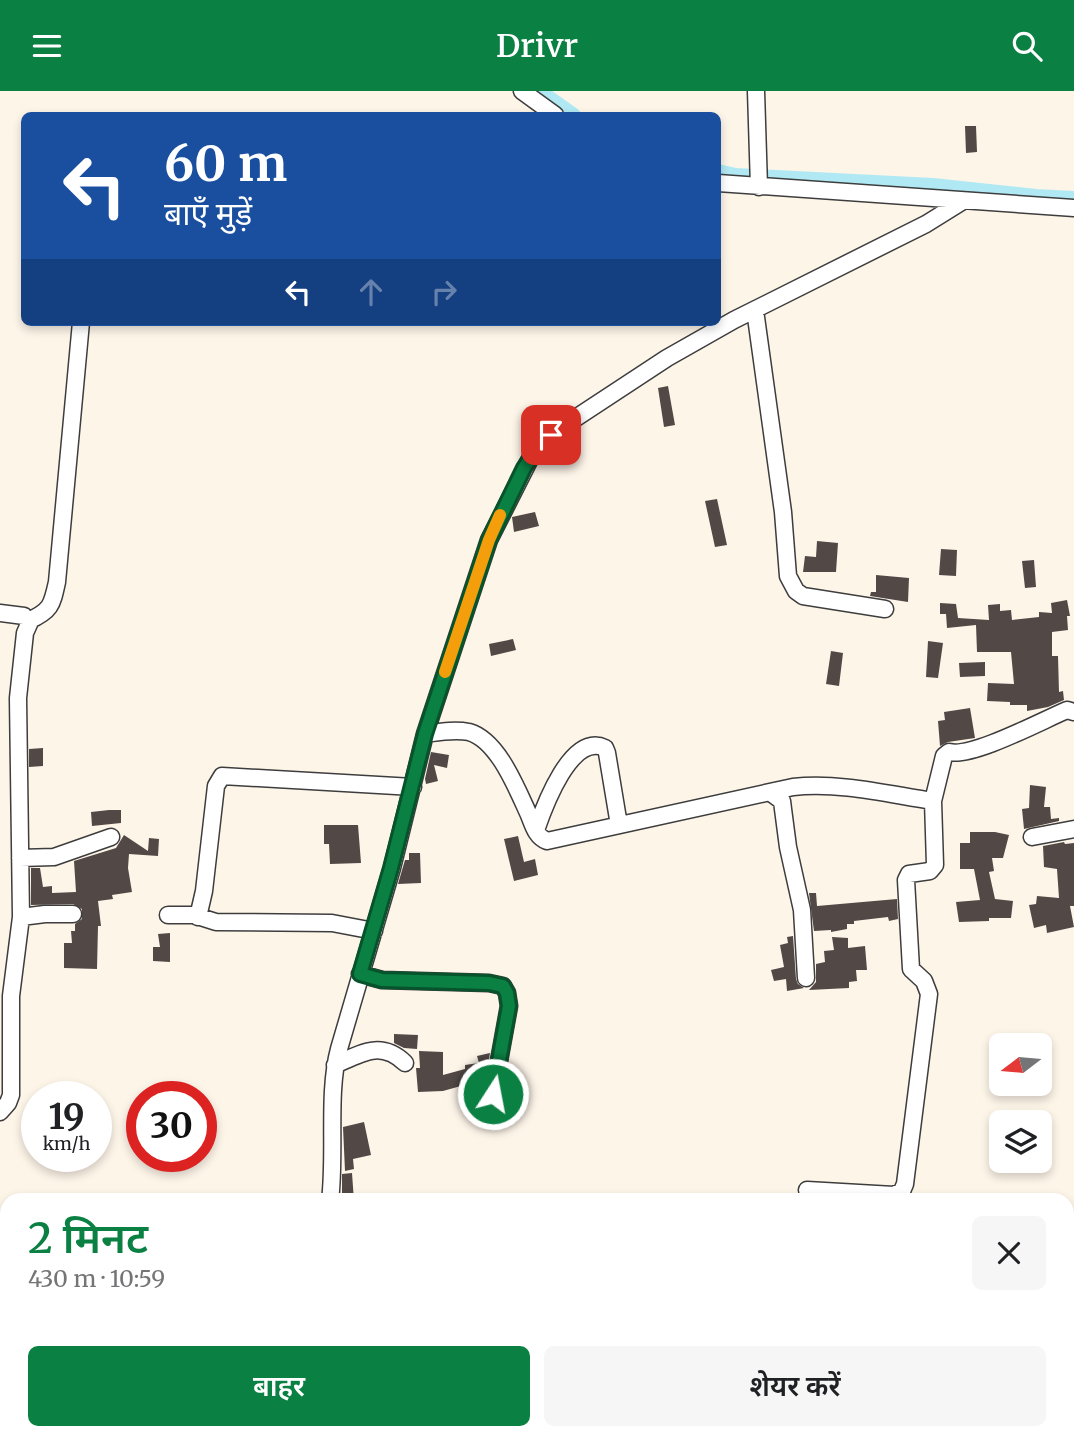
<!DOCTYPE html>
<html lang="hi">
<head>
<meta charset="utf-8">
<style>
	body { margin:0; font-family:Merriweather,"Noto Sans Devanagari",serif; background:#f6f6f6; color:#202124; height:100vh; display:flex; flex-direction:column; font-size:26px; white-space:nowrap }
	* { box-sizing:border-box; margin:0 }
	p { font-size:23px; color:#757577 }
	.icon { flex:none; width:38px; height:38px; fill:none; stroke:currentColor; stroke-width:2; stroke-linecap:round; stroke-linejoin:round }
	.map { position:relative; flex:1; overflow:hidden }
	.panel { position:absolute; left:0px; top:1102px; width:1074px; height:247px; display:flex; flex-direction:column; background:#fff; border-radius:21px 21px 0 0; box-shadow:0 4px 10px #0003 }
	.panel>* { flex:none }
	.guide { position:absolute; left:21px; top:21px; width:700px; height:214px; border-radius:10px; box-shadow:0 4px 10px #0003; background:#1a4fa0; color:#fff; overflow:hidden }
	.needle { width:46px; rotate:254deg }
	.controls { position:absolute; left:989px; top:942px; display:grid; gap:14px }
	.controls a { display:grid; place-items:center; width:63px; height:63px; border-radius:10px; background:#fff; box-shadow:0 4px 10px #0003; font-size:35px }
	.speed { position:absolute; left:21px; top:990px; display:flex; gap:14px; font-size:35px; font-weight:700; text-align:center }
	.speed>* { display:grid; place-content:center; width:91px; height:91px; border-radius:50%; background:#fff; box-shadow:0 4px 10px #0003; line-height:1 }
	.speed small { font-size:18px; font-weight:400 }
	.speed .limit { border:10px solid #d22; background:#fff; color:#111 }
	.pin { position:absolute; display:grid; place-items:center; width:60px; height:60px; color:#fff; margin:-30px; border-radius:14px; box-shadow:0 4px 10px #0006 }
	.me { position:absolute; width:77px; margin:-38px; rotate:11deg; stroke-linejoin:round; filter:drop-shadow(0 0 5px #0008) }
	.turn { display:flex; align-items:center; gap:24px; height:147px; padding:0 28px; font-size:32px }
	.turn .icon { width:91px; height:91px; stroke-width:2.5 }
	.turn b { display:block; font-size:49px; line-height:60px }
	.lanes { display:flex; align-items:center; height:66px; padding:0 28px; background:#0003; justify-content:center; gap:35px; direction:ltr }
	.lanes .off { opacity:.35 }
	.round { display:grid; place-items:center; flex:none; width:74px; height:74px; border-radius:10px; background:#f6f6f6 }
	.overview { display:flex; align-items:center; justify-content:space-between; height:119px; padding:0 28px }
	h1 { font-size:42px; font-weight:600; line-height:52px; color:#0b8043 }
	.action { display:flex; gap:14px; margin-top:auto; padding:14px 28px }
	.action a { flex:1; height:80px; border-radius:10px; background:#0b8043; color:#fff; font-size:28px; font-weight:600; line-height:80px; text-align:center }
	.action a+a { background:#f6f6f6; color:#202124 }
	header { display:flex; justify-content:space-between; align-items:center; height:91px; padding:0 28px; background:#0b8043; color:#fff; font-size:32px; font-weight:600 }
	.map>svg:first-child { display:block }
	.lines { fill:none; stroke-linecap:round; stroke-linejoin:round }
	.canal { stroke:#b0e9f3; stroke-width:14 }
	.building { fill:#524947 }
	.minor-casing { stroke:#3d3d3d; stroke-width:19 }
	.minor { stroke:#fff; stroke-width:16 }
	.route-casing { stroke:#07532c; stroke-width:18 }
	.route { stroke:#0b8043; stroke-width:12 }
	.slow { stroke:#f59e0b; stroke-width:12 }
</style>
</head>
<body>
<header><svg class="icon" aria-label="menu" viewBox="0 0 24 24"><path d="M4 6h16M4 12h16M4 18h16"/></svg>Drivr<svg class="icon" aria-label="search" viewBox="0 0 24 24"><circle cx="10" cy="10" r="6"/><path d="M15 15l6 6"/></svg></header>
<div class="map">
<svg width="1074" height="1349" viewBox="0 0 1074 1349">
	<rect width="100%" height="100%" fill="#fef5e9"/>
	<g class="lines">
		<path class="canal" d="M540,0l34,24
			M718,80l18,4 197,10 103,11 38,2"/>
	</g>
	<path class="building" d="M965,35h11l1,26 -11,1z
		M668,295l7,39 -11,2 -6,-39z
		M717,408l10,46 -12,2 -10,-46z
		M535,421l4,14 -25,6 -2,-15z
		M817,450l21,2 -2,29h-33l2,-16 11,1z
		M941,458l16,1 -1,26 -17,-1z
		M1034,469l2,27 -11,1 -3,-27z
		M876,484l33,3 -1,24 -38,-6 1,-4h5z
		M1067,509l3,16h-3l1,14 -16,2v24h6l1,36 4,-1 1,9 -16,7 -21,4v-6h-17v-3l-23,-1 1,-18 26,1 -3,-32h-34l-1,-27 -29,3 -1,-14h-6v-11l16,1 2,14 31,2 -1,-15 12,-1v7l11,-1 1,10 27,-3v-5l13,1 -1,-10z
		M513,548l3,11 -25,6 -2,-12z
		M928,550l15,2 -5,35 -12,-1z
		M831,560l12,2 -4,33 -13,-2z
		M985,571v14l-25,1 -1,-14z
		M970,617l5,30 -27,4 -8,4 -2,-25 7,-1 -1,-8z
		M43,657v18l-14,1v-18z
		M431,661l18,3 -2,13 -13,-3 4,16 -12,3 -1,-5z
		M1030,694l16,2 -2,20h6l1,12 8,-1v3l-35,8 -2,-20 7,-1z
		M109,719h12v13l-29,3 -1,-14z
		M324,734h34l3,38 -31,1 -1,-20h-5z
		M970,741h25l14,3 -6,23h-11l2,13 -5,1 6,27 18,2 -2,17h-22v3l-30,1 -3,-20 24,-2 -6,-31h-14v-26h10z
		M124,744l24,16 1,-13 10,1 -1,17 -29,-2 -1,14 4,24 -20,3 1,4 -15,2 3,25h-3l-1,43 -33,-1v-25h8l-1,-12h4v-7l7,-5v-10l-9,-5 -42,1v-37h9l3,19 9,-1v7l24,-1 -2,-31 42,-13z
		M518,745l6,26 11,-3 3,16 -24,6 -10,-42z
		M1064,751l1,2 9,-1v63h-4l4,21 -27,6 -1,-8 -12,3 -5,-23 7,-1 1,-8 22,2 -2,-29 -13,-2 -1,-21z
		M409,762h11l1,30 -23,1 7,-24h4z
		M809,802h7l1,13 80,-7 1,20 -9,2 -1,-4 -34,4v3h-7v5l-16,3v-2l-17,1z
		M170,842v29l-17,-1v-14h7l-2,-13z
		M793,845l3,43 2,5 6,4 -17,3 -1,-12 -12,2 -3,-11 13,-3 -4,-22 8,-2 -1,-6z
		M832,846l16,1v10l17,-2 2,24h-11l1,11 -8,1v6l-40,2 7,-8v-18l9,-2 -1,-11 10,-1z
		M394,943l24,1 -1,14 -13,-1 -10,-5z
		M419,960l24,1v23l22,-6v-4l14,-2 -2,-7 13,-3 -2,12 -6,1 4,10 -2,8 -15,5 -1,-5 -25,7 -25,1 -2,-24h4z
		M364,1031l7,33 -18,4 1,10 -9,2 -2,-44z
		M352,1082l2,28h-12v-27z"/>
	<g class="lines">
		<defs>
			<path id="minor" d="M522,0l33,24
				M756,0l3,96
				M718,92l356,25
				M755,219l28,202 5,64 8,15 7,5 82,13
				M0,522l24,3 5,8 -4,9 -7,65 3,219 -10,79v99l-3,8 -8,9
				M28,530c23,-10 24,-16 29,-39l24,-260
				M425,643c14,-2 29,-5 44,-2 29,8 48,57 60,83 4,10 7,22 18,26l246,-54c47,-5 94,7 140,14
				M771,702l11,8 1,8 5,38 14,63 4,68
				M536,739c8,-23 35,-98 69,-82l2,5 12,72
				M1032,746l42,-8
				M20,767l34,-1 57,-20
				M168,824h26l22,7 116,1 42,8
				M21,826l24,-3h28
				M198,826l6,-26 12,-105 6,-10 191,11
				M360,883l22,6 107,3 14,3 4,7 2,13 -16,88
				M335,974c27,-12 46,-25 70,-2
				M807,1099l87,5 8,-4 3,-7 24,-190 -5,-13 -13,-12 -5,-89 3,-6 21,-3 5,-6 -2,-64 11,-45 5,-4c23,6 92,-31 118,-42l7,2
				M330,1110c6,-49 -3,-107 9,-152l53,-181 33,-134 64,-194 42,-83 28,-28 108,-71 67,-38 192,-96 37,-23
				M0,1220l7,18
				M129,1349l1,-7
				M277,1349l2,-7"/>
		</defs>
		<use href="#minor" class="minor-casing"/>
		<use href="#minor" class="minor"/>
	</g>
	<g class="lines">
		<defs>
			<path id="route" d="M493,1003l16,-88 -2,-13 -4,-7 -14,-3 -107,-3 -22,-6 31,-106 34,-134 64,-194 35,-72 12,-18 15,-15"/>
		</defs>
		<use href="#route" class="route-casing"/>
		<use href="#route" class="route"/>
		<path class="slow" d="M445,581l44,-132 11,-25"/>
	</g>
</svg>
<div class="controls">
<a><svg class="needle" viewBox="-14 -14 28 28"><path d="M0-13l5 13h-10z" fill="#e53935"/><path d="M0 13l5-13h-10z" fill="#757577"/></svg></a>
<a><svg class="icon" aria-label="layers" viewBox="0 0 24 24"><path d="M12 4l9 5-9 5-9-5zM3 14l9 5 9-5"/></svg></a>
</div>
<div class="speed"><div>19<small>km/h</small></div><div class="limit">30</div></div>
<div class="pin" style="left:551px;top:344px;background:#d93025"><svg class="icon" aria-label="arrive" viewBox="0 0 24 24"><path d="M6 21V4h12l-3 4 3 4H6"/></svg></div>
<svg class="me" style="left:493px;top:1003px" viewBox="-20 -20 40 40"><circle r="17" fill="#0b8043" stroke="#fff" stroke-width="3"/><path d="M0-11L8 9 0 5-8 9z" fill="#fff"/></svg>
<div class="guide">
<div class="turn"><svg class="icon" aria-label="left" viewBox="0 0 24 24"><path d="M17 20v-9H6M10 6l-5 5 5 5"/></svg><div><b>60 m</b>बाएँ मुड़ें</div></div>
<div class="lanes"><svg class="icon" aria-label="left" viewBox="0 0 24 24"><path d="M17 20v-9H6M10 6l-5 5 5 5"/></svg><svg class="icon off" aria-label="ahead" viewBox="0 0 24 24"><path d="M12 20V5M6 11l6-6 6 6"/></svg><svg class="icon off" aria-label="right" viewBox="0 0 24 24"><path d="M7 20v-9h11M14 6l5 5-5 5"/></svg></div>
</div>
<section class="panel">
<div class="overview"><div><h1>2 मिनट</h1><p>430 m · 10:59</p></div><a class="round"><svg class="icon" aria-label="close" viewBox="0 0 24 24"><path d="M6 6l12 12M18 6L6 18"/></svg></a></div>
<div class="action"><a>बाहर</a><a>शेयर करें</a></div>
</section>
</div>
</body>
</html>
